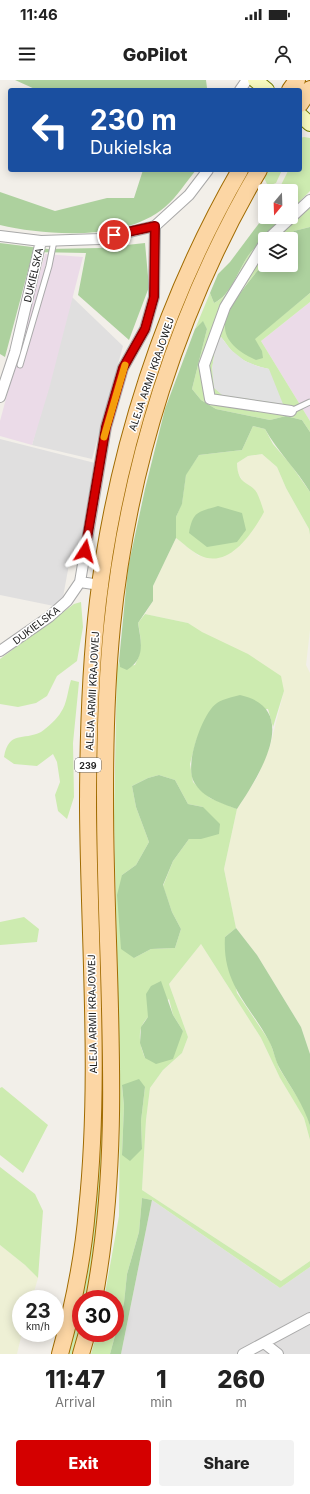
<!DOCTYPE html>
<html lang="en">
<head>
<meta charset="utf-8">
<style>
	body { margin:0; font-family:Inter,sans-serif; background:#f2f2f2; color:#222; height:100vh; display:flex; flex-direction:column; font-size:15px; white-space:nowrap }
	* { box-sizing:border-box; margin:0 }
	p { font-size:13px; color:#767676 }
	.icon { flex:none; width:22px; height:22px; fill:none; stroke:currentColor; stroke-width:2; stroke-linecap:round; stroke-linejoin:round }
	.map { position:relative; height:1274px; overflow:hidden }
	.drawer { display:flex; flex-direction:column; background:#fff; flex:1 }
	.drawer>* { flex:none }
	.banner { position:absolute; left:8px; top:8px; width:294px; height:84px; border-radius:4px; box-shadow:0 2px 10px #0003; background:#1a4fa0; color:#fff; overflow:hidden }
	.needle { width:26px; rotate:199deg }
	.tools { position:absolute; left:258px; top:104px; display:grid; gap:8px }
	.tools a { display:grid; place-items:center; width:40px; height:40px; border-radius:4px; background:#fff; box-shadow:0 2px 10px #0003; font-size:20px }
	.speed { position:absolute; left:12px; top:1210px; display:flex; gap:8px; font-size:20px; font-weight:700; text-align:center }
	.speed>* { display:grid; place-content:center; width:52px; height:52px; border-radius:50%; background:#fff; box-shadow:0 2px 10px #0003; line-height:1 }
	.speed small { font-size:10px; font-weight:400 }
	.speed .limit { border:6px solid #d22; background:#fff; color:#111 }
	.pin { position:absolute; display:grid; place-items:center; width:34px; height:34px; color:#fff; margin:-17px; border:2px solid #fff; border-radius:50%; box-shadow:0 1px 4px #0007 }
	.me { position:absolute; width:44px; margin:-22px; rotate:9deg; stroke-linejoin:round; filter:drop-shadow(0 0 3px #0008) }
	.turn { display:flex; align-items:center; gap:14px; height:84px; padding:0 16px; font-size:18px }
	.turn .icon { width:52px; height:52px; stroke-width:2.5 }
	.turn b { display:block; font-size:28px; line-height:34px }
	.eta { display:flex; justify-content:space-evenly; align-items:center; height:68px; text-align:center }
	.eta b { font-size:24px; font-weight:800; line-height:28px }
	.cta { display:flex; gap:8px; margin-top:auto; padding:8px 16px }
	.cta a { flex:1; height:46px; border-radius:4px; background:#d40000; color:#fff; font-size:16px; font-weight:800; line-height:46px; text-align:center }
	.cta a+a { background:#f2f2f2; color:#222 }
	.status { display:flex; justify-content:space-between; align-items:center; height:28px; padding:0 20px; background:#fff; direction:ltr }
	.status svg { height:11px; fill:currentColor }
	header { display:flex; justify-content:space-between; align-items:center; height:52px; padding:0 16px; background:#fff; font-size:18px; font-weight:800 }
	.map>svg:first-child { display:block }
	.residential { fill:#e0dfdf }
	.industrial { fill:#ebdbe8 }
	.farmland { fill:#eef0d5 }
	.grass { fill:#cdebb0; fill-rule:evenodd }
	.forest { fill:#add19e }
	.parking { fill:#e2e2e2 }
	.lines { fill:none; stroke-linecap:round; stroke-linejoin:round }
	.lane-casing { stroke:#a9a9a9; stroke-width:7 }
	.street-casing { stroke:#a9a9a9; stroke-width:12 }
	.secondary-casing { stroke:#707d05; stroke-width:16 }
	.primary-casing { stroke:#a06b00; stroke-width:18 }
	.lane { stroke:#fff; stroke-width:5 }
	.street { stroke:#fff; stroke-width:10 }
	.secondary { stroke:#f7fabf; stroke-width:14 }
	.primary { stroke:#fcd6a4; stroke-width:16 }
	.route-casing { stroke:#8a0000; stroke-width:10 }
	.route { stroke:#d40000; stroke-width:7 }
	.slow { stroke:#f59e0b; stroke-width:7 }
	.labels { text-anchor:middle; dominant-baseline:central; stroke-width:3; stroke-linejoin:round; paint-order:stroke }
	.shield { fill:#fff; stroke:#646464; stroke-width:1 }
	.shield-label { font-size:9px; font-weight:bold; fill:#222 }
	.street-label { font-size:10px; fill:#222; stroke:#fff }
</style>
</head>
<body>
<div class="status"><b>11:46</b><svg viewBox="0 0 49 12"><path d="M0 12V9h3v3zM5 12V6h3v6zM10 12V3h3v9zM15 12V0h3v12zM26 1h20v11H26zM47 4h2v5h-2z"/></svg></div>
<header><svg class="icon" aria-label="menu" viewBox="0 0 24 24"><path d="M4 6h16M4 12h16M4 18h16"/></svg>GoPilot<svg class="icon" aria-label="person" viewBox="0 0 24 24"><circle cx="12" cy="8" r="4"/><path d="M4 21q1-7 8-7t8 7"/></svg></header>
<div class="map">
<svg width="310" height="1274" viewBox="0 0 310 1274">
	<rect width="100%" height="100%" fill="#f2efe9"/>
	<path class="residential" d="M72,217l51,49 -31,113 -60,-14z
		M0,359l95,24 -18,97 -7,-1 -7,38 -9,9 -54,-11z
		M152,1120l128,88 30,-21v87h-189z"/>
	<path class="industrial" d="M45,174l38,3 -34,132 -17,56 -32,-9v-15z
		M310,222v119l-49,-80z"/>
	<path class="farmland" d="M262,374l15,13 9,21 23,41 1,6v95l-4,35 4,8v381l-9,-27 -44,-72 -21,-27 -12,-59 13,-60 21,-33 12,-30 14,-55 -96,-68 -43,-9 8,-13v-15l23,-48 23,18 57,-64 -12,-9 -6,-10 -1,-10 11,-7z
		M201,864l60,94 19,40 24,40 6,22v121l-29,20 -139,-91 4,-70 4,-32 13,-18 19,-17 6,-16 -19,-53z
		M0,1165l25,20 13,13 -6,21h-11l1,34 -5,21h-17z"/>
	<path class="grass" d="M304,57l6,1v53l-10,10 10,8v18l-16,4 -8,8h-21v23l-22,26 -12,22 31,41 -8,-12 56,-46v9l-49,39 49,80v11l-8,-12 -16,-4 -16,4 -54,-11 -15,-9 -9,-11 15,-60 -4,-7 -8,7 15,-36 4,10c20,-9 24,-35 37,-51 10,-11 25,-20 29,-35h11v-26h-13l10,-20 -2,-1h14v-32zM221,257c4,4 6,9 10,13 10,11 24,16 38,19h-57l4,-25z
		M246,90h7l-41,80 -99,326 -9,582 -16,141h-7v34l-5,21h-10l15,-62 16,-624 19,-145 35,-135 36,-97z
		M269,90h13l-6,13 -8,3 -4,-8z
		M253,346l12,3 8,15 18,21 19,27v43l-1,-6 -23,-41 -9,-21 -15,-13 -14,2 -11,7c1,24 12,17 20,30 3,6 5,13 7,19 -12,22 -36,58 -65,43 -8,-4 -16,-12 -23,-17v-21l6,-14 4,-29 13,-19 43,-5z
		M81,522l2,25 -6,34 -20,15 -10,20 -11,7 -18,4 -18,-3v-45l74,-55z
		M145,534l43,9 14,9 46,22 33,22 3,15 -11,36 -5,-18 -62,9 -10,23 -6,23 3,18 17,16 27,11 -13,60 12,59 -11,9 12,56 33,49 9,26 27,43 4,15v14l-6,-22 -24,-40 -19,-40 -60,-94 -32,40 19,53 -6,16 -19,17 -13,18 -4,32 -4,70 139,91 29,-20v6l-30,21 -128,-88 -10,-2 -3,34 -12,42 -3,29 -14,51h-19l6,-21h18v-34h-11l15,-83 1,-127 -6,-272 3,-148 2,-8 1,6 15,-2c8,-15 6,-27 3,-42zM159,695l16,5 13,24 15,3 -2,32h-12l-16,22 -10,25 9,26 9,17 -6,19 -24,1 -17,9 -12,-83 14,-10 13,-23 -13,-35 -4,-21 16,-8zM169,919l4,16 10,16 -38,27c-13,-33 0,-39 24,-59zM122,1006l23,1 -4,34 1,28 -20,6 2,-49z
		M71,600l8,2 -6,61 1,54 -7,22 -9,-8 -3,-16 5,-13 -3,-20 -4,-8 -16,12 -23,-2 -10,-7c5,-27 19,-16 37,-25 6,-4 17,-14 20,-20 6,-8 7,-23 10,-32z
		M24,837l15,12 -2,13 -37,3v-23z
		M2,1007l46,38 -25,48 -23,-18v-67z
		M0,1087l35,27 8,17 -5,67 -13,-13 -25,-20z"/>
	<path class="forest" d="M15,0h191l1,8 -8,2h-162z
		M143,90h53c-10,12 -19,27 -31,37 -39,34 -118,29 -165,18v-33l55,19 52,-13h27z
		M267,137h13c-4,15 -19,24 -29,35 -13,16 -18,42 -37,51l-4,-10 8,-19 12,-12 30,-40z
		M310,147v66l-55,46 7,12 1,7 -7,2c-13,-6 -30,-16 -31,-32 -2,-18 29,-53 40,-66v3h26v-26h-5l8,-8z
		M0,163l48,6 51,-1 46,-5 4,44 -20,53 -51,-45 8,-42 -53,-1 -28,105 -5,-3z
		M203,241l4,8 -15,60 9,11 15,9 54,11 16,-4 16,4 8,12v60c-13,-22 -32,-40 -45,-63l-12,-3 -11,24 -43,5 -13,20 -4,29 -6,13v21l-23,48v15l-15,22c3,19 8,35 -11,47l-7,-3 -1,-6 9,-93 17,-79 20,-80 30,-80z
		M218,426l24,7 4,17 -9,12 -30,5 -18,-14c4,-22 9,-21 29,-27z
		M240,615c63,14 18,82 -3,114 -16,-6 -34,-11 -43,-27 -10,-16 8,-69 23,-79 6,-4 16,-6 23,-8z
		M159,695l16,5 13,24 15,3 17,17 -1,10 -18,5h-12l-16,22 -10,24 9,27 9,17 -6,19 -24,1 -17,9 -13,-9 -4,-54 5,-20 14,-10 13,-23 -13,-35 -4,-21 16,-8z
		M236,848l21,27 44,72 9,27v72c-6,-21 -19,-38 -30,-57 -5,-8 -6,-19 -11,-28 -20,-37 -47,-57 -44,-104z
		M161,901l12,34 10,16 -10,28 -17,5 -11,-6 -5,-15 1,-16 7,-10 -2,-23 5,-8z
		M139,999l6,8 -4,34 1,28 -12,12 -8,-6 2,-49 -2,-21z
		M142,1118l10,2 -31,154h-11l14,-51 3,-29 12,-42z"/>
	<path class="parking" d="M221,257l10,13 14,11 12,5 12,3 14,35 -61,-9 -8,-7 -2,-19 4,-25z"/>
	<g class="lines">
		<defs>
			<path id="lane" d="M20,285l29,-99 5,-25
				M291,331l19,-9"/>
			<path id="street" d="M240,10l7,-10
				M0,156l41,5
				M268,159l42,-39
				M265,162l-40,65 -21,58 6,34 81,12
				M0,317l15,-45 26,-111 59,-2 55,-13 34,-31 19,-25
				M80,502l20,3
				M0,571l49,-34 18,-16 13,-19 26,-155 17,-59 22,-39 9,-32 1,-71
				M264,1263l14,11
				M243,1274l67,-36"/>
			<path id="secondary" d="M255,0l12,10
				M300,35l10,9"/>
			<path id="primary" d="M290,10l7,-10
				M300,24l10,-15
				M94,1219c27,-141 15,-286 12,-429 -2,-81 -2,-163 6,-244 16,-159 66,-318 147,-456
				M60,1274c13,-47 23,-95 27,-144 14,-133 2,-268 1,-402 0,-69 2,-138 10,-207 18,-150 66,-299 142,-431
				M81,1274l6,-21"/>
		</defs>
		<use href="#lane" class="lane-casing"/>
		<use href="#street" class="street-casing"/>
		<use href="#secondary" class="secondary-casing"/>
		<use href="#primary" class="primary-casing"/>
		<use href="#lane" class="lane"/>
		<use href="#street" class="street"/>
		<use href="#secondary" class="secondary"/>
		<use href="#primary" class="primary"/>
	</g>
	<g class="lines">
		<defs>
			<path id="route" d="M85,471l21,-124 17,-59 22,-39 9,-32 1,-71 -41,9"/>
		</defs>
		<use href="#route" class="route-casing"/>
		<use href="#route" class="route"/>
		<path class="slow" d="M104,357l21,-72"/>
	</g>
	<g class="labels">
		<rect class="shield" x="75" y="678" width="26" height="14" rx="3"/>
		<g class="shield-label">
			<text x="88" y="685">239</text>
		</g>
		<g class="street-label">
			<text transform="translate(33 195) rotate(-77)">DUKIELSKA</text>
			<text transform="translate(151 294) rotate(-71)">ALEJA ARMII KRAJOWEJ</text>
			<text transform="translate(36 545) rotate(-37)">DUKIELSKA</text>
			<text transform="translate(92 611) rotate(-87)">ALEJA ARMII KRAJOWEJ</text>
			<text transform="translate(92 934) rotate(-91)">ALEJA ARMII KRAJOWEJ</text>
		</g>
	</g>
</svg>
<div class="tools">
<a><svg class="needle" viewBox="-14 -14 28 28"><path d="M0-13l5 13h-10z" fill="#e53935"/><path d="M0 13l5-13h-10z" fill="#767676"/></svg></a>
<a><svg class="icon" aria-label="layers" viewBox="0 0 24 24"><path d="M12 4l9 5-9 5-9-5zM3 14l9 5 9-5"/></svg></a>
</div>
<div class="speed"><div>23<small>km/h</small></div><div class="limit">30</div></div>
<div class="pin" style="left:114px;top:155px;background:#d93025"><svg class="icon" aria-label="arrive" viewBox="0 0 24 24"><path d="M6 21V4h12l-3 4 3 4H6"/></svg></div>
<svg class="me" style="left:85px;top:471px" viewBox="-20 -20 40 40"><path d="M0-17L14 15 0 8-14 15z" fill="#d40000" stroke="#fff" stroke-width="4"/></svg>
<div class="banner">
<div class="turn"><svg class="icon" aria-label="left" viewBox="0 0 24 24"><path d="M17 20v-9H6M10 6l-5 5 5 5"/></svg><div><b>230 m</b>Dukielska</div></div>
</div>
</div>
<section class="drawer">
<div class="eta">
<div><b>11:47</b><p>Arrival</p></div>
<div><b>1</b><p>min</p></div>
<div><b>260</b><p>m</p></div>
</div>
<div class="cta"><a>Exit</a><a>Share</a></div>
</section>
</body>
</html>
